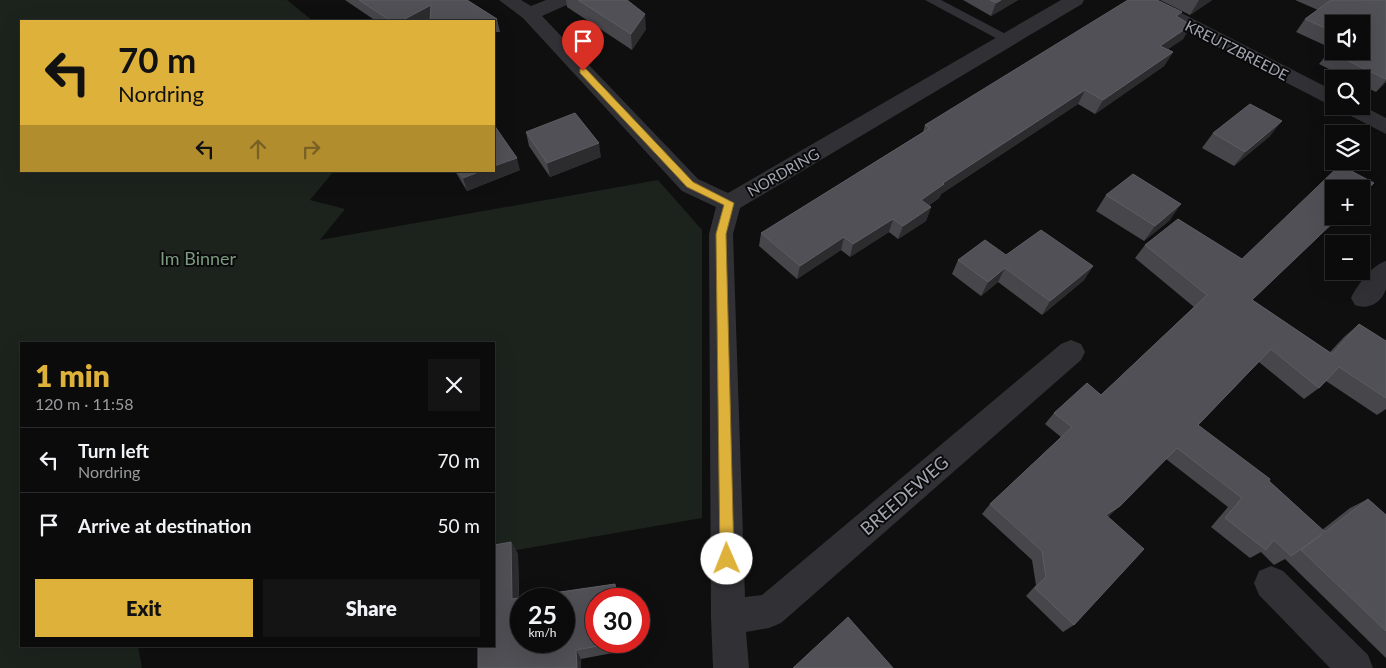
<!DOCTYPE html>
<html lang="en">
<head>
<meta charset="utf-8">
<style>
	body { margin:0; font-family:Lato,sans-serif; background:#141415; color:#f1f3f6; height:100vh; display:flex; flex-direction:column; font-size:19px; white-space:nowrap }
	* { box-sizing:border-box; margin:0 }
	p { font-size:16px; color:#9a9b9d }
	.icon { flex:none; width:28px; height:28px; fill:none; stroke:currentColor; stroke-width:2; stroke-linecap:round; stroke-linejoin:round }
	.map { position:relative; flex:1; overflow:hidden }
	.side { position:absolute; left:20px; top:342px; width:475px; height:305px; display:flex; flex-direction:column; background:#0b0b0c; border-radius:0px; box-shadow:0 5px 20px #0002,0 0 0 1px #2b2b2d }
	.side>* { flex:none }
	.top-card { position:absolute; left:20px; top:20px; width:475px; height:152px; border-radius:0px; box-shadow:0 5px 20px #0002,0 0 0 1px #2b2b2d; background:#deb13a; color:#111; overflow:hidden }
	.controls { position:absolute; left:1325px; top:15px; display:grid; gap:10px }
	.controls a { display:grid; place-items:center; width:45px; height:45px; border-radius:0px; background:#0b0b0c; box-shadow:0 5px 20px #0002,0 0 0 1px #2b2b2d; font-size:25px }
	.speed { position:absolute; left:510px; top:588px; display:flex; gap:10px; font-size:25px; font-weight:700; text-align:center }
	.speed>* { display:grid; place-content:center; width:65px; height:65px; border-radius:50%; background:#0b0b0c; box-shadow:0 5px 20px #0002,0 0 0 1px #2b2b2d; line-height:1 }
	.speed small { font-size:12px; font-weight:400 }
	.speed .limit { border:8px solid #d22; background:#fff; color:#111 }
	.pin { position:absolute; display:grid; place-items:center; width:42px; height:42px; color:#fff; margin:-51px -21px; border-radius:50% 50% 50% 0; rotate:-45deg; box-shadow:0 0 5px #0007 }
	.pin .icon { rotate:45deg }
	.me { position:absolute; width:55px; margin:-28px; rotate:359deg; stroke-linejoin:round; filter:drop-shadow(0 0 4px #0008) }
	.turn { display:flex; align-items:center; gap:18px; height:105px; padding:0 15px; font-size:22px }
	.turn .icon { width:65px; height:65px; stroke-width:2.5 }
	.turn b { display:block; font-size:35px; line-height:42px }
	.lanes { display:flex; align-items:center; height:48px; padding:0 15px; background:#0003; justify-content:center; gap:25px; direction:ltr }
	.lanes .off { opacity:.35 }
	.round { display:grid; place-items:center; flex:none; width:52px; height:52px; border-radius:0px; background:#141415 }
	.headline { display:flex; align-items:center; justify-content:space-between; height:85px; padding:0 15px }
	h1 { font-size:30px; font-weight:800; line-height:38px; color:#deb13a }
	.primary-button { display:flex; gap:10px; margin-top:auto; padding:10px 15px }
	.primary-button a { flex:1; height:58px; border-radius:0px; background:#deb13a; color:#111; font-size:20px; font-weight:800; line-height:58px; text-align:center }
	.primary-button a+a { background:#141415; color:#f1f3f6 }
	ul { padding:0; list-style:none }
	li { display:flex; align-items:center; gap:15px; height:65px; padding:0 15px; border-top:1px solid #2b2b2d }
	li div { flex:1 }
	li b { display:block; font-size:19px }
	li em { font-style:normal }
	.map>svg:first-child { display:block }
	.green { fill:#1c231d }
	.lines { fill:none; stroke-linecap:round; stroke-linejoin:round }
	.lane { fill:#313135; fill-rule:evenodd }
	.street { fill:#313135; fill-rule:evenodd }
	.wall { fill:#46464b; fill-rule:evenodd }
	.shaded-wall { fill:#2c2c2f }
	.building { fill:#505056; stroke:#5d5e64; fill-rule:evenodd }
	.route { fill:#deb13a; stroke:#907326 }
	.labels { text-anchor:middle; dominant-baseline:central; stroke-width:4; stroke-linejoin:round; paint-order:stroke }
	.far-street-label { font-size:15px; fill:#a2a5b0; stroke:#0a0a0b }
	.park-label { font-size:18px; fill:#7a997e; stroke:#0a0a0b }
	.street-label { font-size:18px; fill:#a2a5b0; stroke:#0a0a0b }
</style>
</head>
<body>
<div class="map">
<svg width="1386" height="668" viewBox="0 0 1386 668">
	<rect width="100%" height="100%" fill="#0f0f10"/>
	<path class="green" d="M0,0h287l26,21h-292v150h313l-24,29 35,9 -25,31 338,-60 44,50v288l-208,36v-210h-473v302h117l4,22h-142z"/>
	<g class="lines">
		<path class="lane" d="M925,0h16l76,40 -2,3h-10z"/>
		<path class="street" d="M499,0h22l10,6 15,-6h25l-2,4 -27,12 156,163 30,14 333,-193h23l-2,4 -342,204 -7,26 12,363 17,-2 299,-251 10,-4 10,4 4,8 -4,8 -300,263 -12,5 -23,4 3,36h-36l-2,-51 -2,-383 7,-27 -34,-16 -159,-173z
			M1132,0h24l178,91v15l27,-1 25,13v16l-252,-130z
			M1386,261c0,8 0,21 0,28 -5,15 -19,21 -31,16l-4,-7c7,-14 20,-32 35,-37z
			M1271,566l12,5 85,84 5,13h-43l-71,-73 -5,-12 5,-12z"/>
	</g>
	<path class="wall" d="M345,0h122l30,19 3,13h-6v-11h-64v-1l-1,1h-53z
		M566,0h61l19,29 -14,21 -65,-43z
		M963,0h55l-27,16z
		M1160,0h52l-22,15z
		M1295,0h91v82l-10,10 -15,-7v-6h-12l-30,-15 10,-12 4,-3 -37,-17 9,-13 13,-9zM1334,24l27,27h-27z
		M1179,18l12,7 -8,14 -15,10 5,3 -9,14 -69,48 -17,-10 -137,90 -2,4 -11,8 3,1 -5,14 -28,18 -9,-7 -39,25 -9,-7 -44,29 -38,-33 2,-13 162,-101 2,-7z
		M526,132l75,25 -51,20 -21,-31z
		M1213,133l57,3 -36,30 -32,-18z
		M520,170l-53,21 -12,-20h39z
		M1106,195l64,25 -26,21 -48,-30z
		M1145,245l108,55 77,52 14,-15 15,-13 27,17v68l-9,6 -51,-34 -7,7 -15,11 -45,-37 -61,63 71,56 53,49 28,-22 18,-9 18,16v143l-101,-99 -11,6 -13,-13 -11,6 -39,-31 17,-20 -62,-48 -58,58 -34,108 -11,7 -37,-36 10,-11 -4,-25 -50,-46 8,-10 71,-67 -16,-13 9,-11 47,-18 93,-88 -59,-49z
		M1006,255l87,11 -9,14 -42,35 -44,-33 -17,14 -29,-22 6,-14z
		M511,542l7,12 1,44 96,-14 3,10 5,57 -42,8v9h-103z"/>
	<path class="shaded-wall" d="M1001,0h17l-27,16 5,-13z
		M1199,0h13l-22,15z
		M431,5l3,13 -5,3h-28z
		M645,14l1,15 -14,21 -1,-16z
		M1191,25l-8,14 -31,21 8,-14z
		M1173,52l-9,14 -69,48 8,-14z
		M1386,80v2l-10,10z
		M1085,90l-7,14 -137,90 -2,4 -23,16 5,-14 22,-17z
		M1282,121l-12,15 -36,30 11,-14z
		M599,143l2,14 -51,20 -3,-14z
		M517,158l3,12 -53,21 -4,-13 18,-7h13v-5z
		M1181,204l-11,16 -26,21 11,-15z
		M931,207l-5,14 -28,18 5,-13z
		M893,219l-4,13 -39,25 3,-13z
		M844,237l-3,13 -44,29 3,-13z
		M1093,266l-9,14 -42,35 8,-14z
		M1005,268l-7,14 -17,14 7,-14z
		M1120,506l-11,10 -14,8 11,-9z
		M511,542l7,12 1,56 -7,-11z
		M615,584l3,10v5h-2z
		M620,641h2l1,10 -3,-9z
		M576,650l5,9v9h-4z"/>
	<path class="building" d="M359,0h108l30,19 -38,1 -1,1h-28l1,-16 -30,16h-10z
		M578,0h49l18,14 -14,20z
		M990,0h11l-5,3z
		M1128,0h29l25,12 -6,4 15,9 -31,21 13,6 -70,48 -18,-10 -142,93 1,1 -23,16 10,7 -28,19 -10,-7 -40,25 -9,-7 -44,29 -39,-33 169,-105 -5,-3z
		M1331,0h55v79l-57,-27 5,-4v3h27v-27h-27v8l-29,-13z
		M1250,104l32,17 -37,31 -32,-19z
		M575,113l24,30 -52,20 -21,-31z
		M494,125l23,33 -23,8z
		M1340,165l34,18 -13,12v-6h-27v27h6l-88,84 80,54 27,-30 27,17v57l-47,-31 -20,21 -48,-39 -73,76 72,54 -1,2 56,51 43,-33 18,16v116l-85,-81 21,-16 -31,22 -17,-16 -8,10 -41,-32 17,-20 -65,-50 -57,58 -14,9 38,34 -70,76 -39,-37 11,-11 -4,-26 -52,-47 82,-77 -18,-14 33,-30 14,12 106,-100 -62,-50 33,-26 64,40z
		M458,171h23l-18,7z
		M1133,174l48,30 -26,22 -49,-31z
		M1041,230l52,36 -43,35 -45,-33 -17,14 -30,-22 27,-20 21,15z
		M511,542l1,57 103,-15 1,15h-20v42h24v1l-44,8 1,18h-99v-22h16v-101zM521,599h43v42h-43z
		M848,617l45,51h-100z"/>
	<path class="route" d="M580,69h6l107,113 41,21 -8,31 8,325 -3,5 -4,2 -5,-2 -2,-5 -4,-325 8,-29 -37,-18 -107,-114z"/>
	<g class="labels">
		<g class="far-street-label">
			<text transform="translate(1237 50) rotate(27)">KREUTZBREEDE</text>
			<text transform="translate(783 172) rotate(-30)">NORDRING</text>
		</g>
		<g class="park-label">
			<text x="198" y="258">Im Binner</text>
		</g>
		<g class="street-label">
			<text transform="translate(904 495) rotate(-41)">BREEDEWEG</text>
		</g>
	</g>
</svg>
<div class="controls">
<a><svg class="icon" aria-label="sound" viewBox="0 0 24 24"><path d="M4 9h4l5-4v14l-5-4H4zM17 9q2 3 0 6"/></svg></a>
<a><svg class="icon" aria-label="search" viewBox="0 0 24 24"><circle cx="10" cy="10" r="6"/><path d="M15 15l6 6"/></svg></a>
<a><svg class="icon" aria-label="layers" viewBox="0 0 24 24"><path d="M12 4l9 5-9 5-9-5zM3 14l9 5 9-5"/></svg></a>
<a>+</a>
<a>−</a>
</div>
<div class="speed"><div>25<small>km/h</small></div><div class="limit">30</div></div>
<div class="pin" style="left:583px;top:71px;background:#d93025"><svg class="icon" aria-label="arrive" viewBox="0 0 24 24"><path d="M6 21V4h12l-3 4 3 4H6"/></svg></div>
<svg class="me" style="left:727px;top:559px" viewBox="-20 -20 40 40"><circle r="19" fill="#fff"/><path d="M0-13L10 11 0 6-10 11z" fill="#deb13a"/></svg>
<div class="top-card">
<div class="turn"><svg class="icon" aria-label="left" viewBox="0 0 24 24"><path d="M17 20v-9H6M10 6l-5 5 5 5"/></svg><div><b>70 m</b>Nordring</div></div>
<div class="lanes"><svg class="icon" aria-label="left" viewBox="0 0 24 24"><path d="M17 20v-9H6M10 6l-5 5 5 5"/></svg><svg class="icon off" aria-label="ahead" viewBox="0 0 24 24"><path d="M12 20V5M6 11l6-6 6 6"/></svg><svg class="icon off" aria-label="right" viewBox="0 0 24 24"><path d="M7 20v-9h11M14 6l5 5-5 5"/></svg></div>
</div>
<section class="side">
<div class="headline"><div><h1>1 min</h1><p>120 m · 11:58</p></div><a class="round"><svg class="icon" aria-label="close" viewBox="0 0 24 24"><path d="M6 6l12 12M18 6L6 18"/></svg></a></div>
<ul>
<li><svg class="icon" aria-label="left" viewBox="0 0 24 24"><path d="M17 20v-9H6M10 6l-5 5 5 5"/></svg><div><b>Turn left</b><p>Nordring</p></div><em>70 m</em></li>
<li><svg class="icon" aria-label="arrive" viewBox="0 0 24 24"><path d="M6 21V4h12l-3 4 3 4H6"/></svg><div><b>Arrive at destination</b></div><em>50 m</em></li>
</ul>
<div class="primary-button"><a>Exit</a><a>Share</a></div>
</section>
</div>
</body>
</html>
